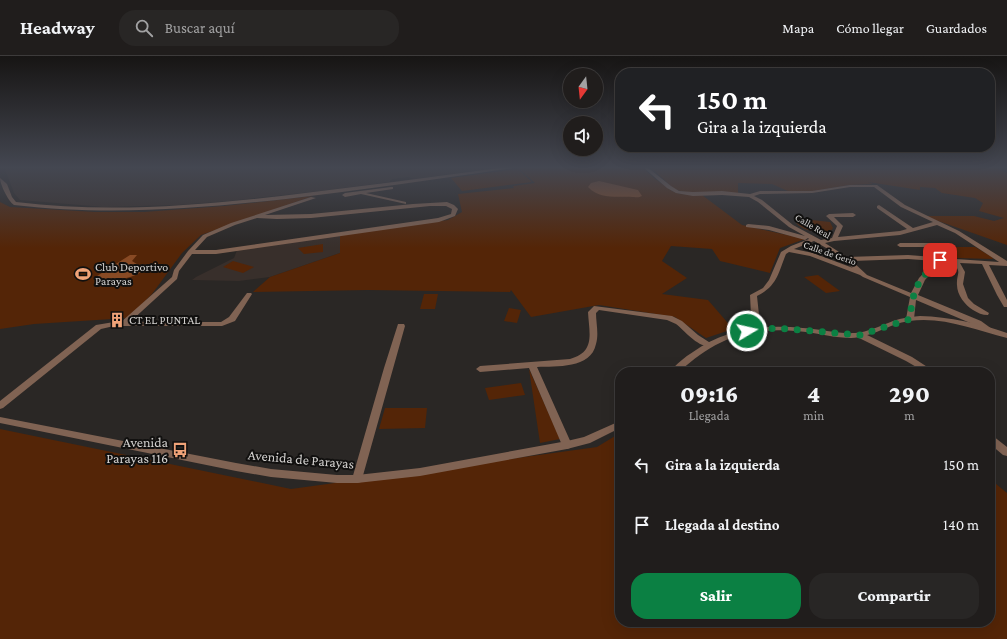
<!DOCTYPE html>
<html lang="es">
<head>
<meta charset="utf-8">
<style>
	body { margin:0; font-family:"Crimson Pro",serif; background:#282625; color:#f1f3f6; height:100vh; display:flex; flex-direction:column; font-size:15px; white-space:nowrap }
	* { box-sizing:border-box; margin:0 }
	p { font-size:13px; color:#a2a2a3 }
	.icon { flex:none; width:22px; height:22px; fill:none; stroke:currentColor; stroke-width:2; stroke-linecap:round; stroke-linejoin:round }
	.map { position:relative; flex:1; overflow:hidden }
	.side { position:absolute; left:615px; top:311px; width:380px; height:260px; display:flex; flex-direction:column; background:#201d1c; border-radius:16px; box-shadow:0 4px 16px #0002,0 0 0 1px #3d3b3b }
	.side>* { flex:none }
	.hud { position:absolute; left:615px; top:12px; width:380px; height:84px; border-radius:16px; box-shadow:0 4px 16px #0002,0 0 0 1px #3d3b3b; background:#202124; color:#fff; overflow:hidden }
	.needle { width:26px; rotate:195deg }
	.tools { position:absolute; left:563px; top:12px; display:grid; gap:8px }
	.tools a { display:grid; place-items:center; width:40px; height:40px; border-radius:50%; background:#201d1c; box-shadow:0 4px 16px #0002,0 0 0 1px #3d3b3b; font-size:20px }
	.pin { position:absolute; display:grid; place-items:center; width:34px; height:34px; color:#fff; margin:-17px; border-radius:8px; box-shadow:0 2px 6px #0006 }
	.me { position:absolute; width:44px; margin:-22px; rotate:81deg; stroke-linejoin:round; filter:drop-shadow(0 0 3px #0008) }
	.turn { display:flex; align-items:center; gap:14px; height:84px; padding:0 16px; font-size:18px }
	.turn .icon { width:52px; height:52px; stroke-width:2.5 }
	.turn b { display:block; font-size:28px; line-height:34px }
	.eta { display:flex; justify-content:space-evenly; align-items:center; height:68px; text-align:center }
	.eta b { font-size:24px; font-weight:800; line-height:28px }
	.action { display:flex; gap:8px; margin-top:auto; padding:8px 16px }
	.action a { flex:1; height:46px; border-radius:16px; background:#0b8043; color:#fff; font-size:16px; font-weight:800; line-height:46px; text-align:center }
	.action a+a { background:#282625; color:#f1f3f6 }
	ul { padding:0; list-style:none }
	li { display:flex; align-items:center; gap:12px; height:60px; padding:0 16px }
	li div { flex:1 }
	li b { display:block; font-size:15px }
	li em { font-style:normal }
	header { display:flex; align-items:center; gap:24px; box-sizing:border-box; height:56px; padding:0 20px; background:#201d1c; border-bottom:1px solid #3d3b3b }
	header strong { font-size:19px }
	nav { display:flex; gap:22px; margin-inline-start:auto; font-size:14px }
	.search { width:280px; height:36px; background:#282625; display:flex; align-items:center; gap:10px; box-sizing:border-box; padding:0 14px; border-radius:16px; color:#a2a2a3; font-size:15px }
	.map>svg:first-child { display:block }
	.built { fill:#382f2b }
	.green { fill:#542507 }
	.water { fill:#884a24 }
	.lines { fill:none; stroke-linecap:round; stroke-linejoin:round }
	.minor { fill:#806353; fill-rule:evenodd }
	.tertiary { fill:#806353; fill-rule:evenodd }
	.route { stroke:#0b8043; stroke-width:7; stroke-dasharray:0 12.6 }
	.labels { text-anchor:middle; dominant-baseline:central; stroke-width:4; stroke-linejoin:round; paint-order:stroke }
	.far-street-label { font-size:10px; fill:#d3d1cf; stroke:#11100f }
	.poi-label { font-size:12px; fill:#d3d1cf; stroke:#11100f; text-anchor:start }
	.near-poi-label { font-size:14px; fill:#d3d1cf; stroke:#11100f; text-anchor:end }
	.near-street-label { font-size:14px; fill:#d3d1cf; stroke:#11100f }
</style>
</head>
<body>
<header>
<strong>Headway</strong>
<div class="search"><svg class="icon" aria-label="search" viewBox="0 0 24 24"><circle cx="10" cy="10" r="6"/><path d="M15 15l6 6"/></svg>Buscar aquí</div>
<nav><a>Mapa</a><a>Cómo llegar</a><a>Guardados</a></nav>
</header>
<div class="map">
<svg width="1007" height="583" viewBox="0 0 1007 583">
	<rect width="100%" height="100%" fill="#2a2725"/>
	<path class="built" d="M4,111h497l-86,12 -7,-2 -16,2 -3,3 -69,9 -91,10 -52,4 -73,2 -84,-7 -6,-7z
		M340,179v18l-70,24 -31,4 -47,-1 4,-3 38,-19 3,-8z"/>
	<path class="green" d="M527,111h115l12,11 18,13 8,3 22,1 40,30 63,14 -25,9 -10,25 -50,-12 -8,-12 -41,-3 -9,15 25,17 -25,16 46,6 25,29 -27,9 -31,-21 -76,-12 -68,12 -20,-27 -1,2 -142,-2 -115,2 17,-15 70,-24v-18l108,-15 14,-8 -4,-18 56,-6 -1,-2 22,-3 -17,-15z
		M650,111h345l12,6v72l-83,-29h50l20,5 10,-3 -25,-7 4,-8 -8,-5 -33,-5 -7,-5 -15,-1v3l-52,-8 5,2 -24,1 -35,6 -24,1 -18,-8 -34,-1v10h-47l-11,-2 -7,-3z
		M518,113l14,13 -70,9 -11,-13z
		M313,140l-112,39 -19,18 -30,41 -24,24 -94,6 -34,5v-127l10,5 85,5h49l80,-6z
		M812,164l18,2 3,6 -3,4c-11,1 -27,-1 -34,-9l17,2z
		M323,188v8l-19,2 -6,-6z
		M940,191h35l17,10 1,2 -37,-1z
		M233,205l21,6 -11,6 -20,-6z
		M818,219l22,16 -14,2 -22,-16z
		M424,238h14l-3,15h-15z
		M509,252l12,2 -4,13 -13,-2z
		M529,313l31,70 -20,4z
		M521,327l4,12 -36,5 -4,-12z
		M385,352h42l-2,20 -46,1z
		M0,373l291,60 306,-42 23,-14v189h370v-143l17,14v146h-1007z"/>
	<path class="water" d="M599,125l39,9 4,6c-4,2 -5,1 -9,1 -16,-1 -33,3 -45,-10l3,-4z
		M130,199h7l-5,6 8,5 1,6c-14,9 -30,8 -47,6z"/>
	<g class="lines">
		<path class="minor" d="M506,111h10l-2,1c-76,11 -152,22 -228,31 -94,10 -178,17 -272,6 -6,-4 -14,-21 -14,-27l7,6 5,13 4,5c90,11 175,4 265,-6 75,-9 150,-19 225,-29z
			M643,111h4l24,19 8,5 14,1 29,-1 28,3 10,-3h52l38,-6h27l28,20 54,26 48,30v5l-18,-1 18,35v7h-3l-7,-12 -15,-31 -22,-1 5,9 -2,12 5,14 6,6 15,9 -1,2c-6,0 -10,-2 -15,-5 -8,-5 -16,-15 -16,-25 -1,-12 6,-12 -5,-23l-10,-1 -17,19 -7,15 63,26 11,8 -1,2h-6l-10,-6 -59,-25 -2,19 -4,2h-3l-1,-2 4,-22 -47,-20 -3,-2 -50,-19 -21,-4 -3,2c-8,20 -9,32 -29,42l2,19 -2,10 2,5 -1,2h-6l-3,-7 2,-10 -1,-20 13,-7 6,-8 12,-28 10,-6 18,-7 -1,-1 -3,2 -36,-10 -23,-3v-2l2,-1 21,2 36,10 -16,-9 -31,-25 -9,-5 -27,-2 -29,1 -17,-3 -9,-5zM850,131h24l27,20 32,15 -20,6 -34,-23 -2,1v2l30,21 -7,2 -62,6 5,-11 -9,-9h19l3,-2 -3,-2 -24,1 -3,2 11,10 -5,12 -11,2 -28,-15 -31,-25 -8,-4 6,-2 52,-1zM937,169l18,8 44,29 -43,-3 -17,-12 6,-1v-2l-2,-1h-43l-3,2 3,2h31l16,11 -39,-3 -61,2 -22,-14 9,-2 66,-6zM814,185l14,8 25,19 -40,-15 -19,-4zM908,203l27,2 -16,17 -8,15 -44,-18 -15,-14z
			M391,131h2v2l-27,4 40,9v2l-45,-10 -16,3 -3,-2 3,-2z
			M311,141l5,1 -51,17 46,-1 102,-10 34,-2 7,3 4,4 -3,7 -16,6 -223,32h-24l-13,17 -2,8 -47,43h91l8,-5 18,-24h4l1,1 -17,27 -13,5h-108l-13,3 -98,79 -3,1v-8l96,-76 18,-3h7l51,-45 2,-7 14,-19 15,-16 28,-12zM430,150h16l6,3 -1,5 -13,4 -222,32h-21l12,-13 28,-12 22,-7 20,1 34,-1z
			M594,250l78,10 10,5 16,14 14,9 -1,2c-13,2 -26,-15 -35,-22 -3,-1 -6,-3 -9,-4l-68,-10 -3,3c0,10 3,21 0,31 -5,25 -40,22 -59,23l35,78 -2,3 -3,1 -3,-1 -2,-3 -33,-77 -49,4 -4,-3 4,-3 90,-7c26,-7 19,-26 18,-47z
			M398,268h6l1,2 -43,153 -1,3 -4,1 -4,-1 -1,-3 32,-111z
			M857,277h6l49,24 23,15h-10l-19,-11 -49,-24 -1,-2z
			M990,379l3,1 14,11v9l-4,-1 -13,-11z"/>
		<path class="tertiary" d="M920,260c30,1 59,7 87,17v5c-32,-8 -64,-22 -98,-17 -20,3 -36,16 -58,17 -15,0 -30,-4 -45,-6 -53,-6 -87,3 -127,40h-9c6,-8 15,-15 23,-20 33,-24 71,-28 110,-24 18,1 35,6 52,5 13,-1 25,-7 38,-12 9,-3 17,-4 27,-5z
			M0,361l236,46 35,6 66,6h20l63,-7 147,-27 17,-4 36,-16v7l-30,15 -23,6 -147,27 -63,7h-20l-66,-6 -35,-6 -236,-48z"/>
	</g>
	<linearGradient id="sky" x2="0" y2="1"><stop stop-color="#171514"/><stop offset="0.58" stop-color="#444751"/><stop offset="1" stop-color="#444751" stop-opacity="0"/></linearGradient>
	<rect width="1007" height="192" fill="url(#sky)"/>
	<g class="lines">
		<path class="route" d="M747,275l30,-3 83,7 50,-16c3,-31 7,-38 30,-59"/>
	</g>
	<defs>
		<symbol id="stadium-bare" viewBox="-9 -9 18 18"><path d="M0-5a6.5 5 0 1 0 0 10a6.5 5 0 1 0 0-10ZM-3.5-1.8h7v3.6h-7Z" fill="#f0a378" stroke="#11100f" stroke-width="2.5" paint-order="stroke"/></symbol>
		<symbol id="building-bare" viewBox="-9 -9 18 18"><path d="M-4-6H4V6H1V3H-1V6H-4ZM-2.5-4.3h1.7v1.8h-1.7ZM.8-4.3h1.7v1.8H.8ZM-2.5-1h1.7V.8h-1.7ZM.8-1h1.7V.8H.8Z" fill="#f0a378" stroke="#11100f" stroke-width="2.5" paint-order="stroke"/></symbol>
		<symbol id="bus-bare" viewBox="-9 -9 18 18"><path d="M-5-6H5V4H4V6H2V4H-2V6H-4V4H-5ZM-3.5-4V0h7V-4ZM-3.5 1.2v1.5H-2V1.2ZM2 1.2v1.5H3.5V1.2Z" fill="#f0a378" stroke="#11100f" stroke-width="2.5" paint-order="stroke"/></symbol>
	</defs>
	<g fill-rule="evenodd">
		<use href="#stadium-bare" x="72" y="207" width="22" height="22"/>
		<use href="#building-bare" x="106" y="253" width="22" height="22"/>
		<use href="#bus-bare" x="169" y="383" width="22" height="22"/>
	</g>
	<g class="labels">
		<g class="far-street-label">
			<text transform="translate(813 170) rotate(30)">Calle Real</text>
			<text transform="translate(830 197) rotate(19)">Calle de Gerio</text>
		</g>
		<g class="poi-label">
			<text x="95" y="211">Club Deportivo<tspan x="95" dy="14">Parayas</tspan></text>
			<text x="129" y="264">CT EL PUNTAL</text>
		</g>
		<g class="near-poi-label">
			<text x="168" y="386">Avenida<tspan x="168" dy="16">Parayas 116</tspan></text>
		</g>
		<g class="near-street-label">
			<text transform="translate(301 403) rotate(5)">Avenida de Parayas</text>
		</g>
	</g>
</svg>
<div class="tools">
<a><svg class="needle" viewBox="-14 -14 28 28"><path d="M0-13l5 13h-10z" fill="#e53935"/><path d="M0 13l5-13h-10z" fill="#a2a2a3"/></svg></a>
<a><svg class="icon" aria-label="sound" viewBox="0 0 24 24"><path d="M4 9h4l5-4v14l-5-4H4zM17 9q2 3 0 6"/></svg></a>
</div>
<div class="pin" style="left:940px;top:204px;background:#d93025"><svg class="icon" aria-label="arrive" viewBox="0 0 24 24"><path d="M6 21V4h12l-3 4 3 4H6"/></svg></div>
<svg class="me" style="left:747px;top:275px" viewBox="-20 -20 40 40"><circle r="17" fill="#0b8043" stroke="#fff" stroke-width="3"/><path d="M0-11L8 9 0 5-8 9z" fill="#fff"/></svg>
<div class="hud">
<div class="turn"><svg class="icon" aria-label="left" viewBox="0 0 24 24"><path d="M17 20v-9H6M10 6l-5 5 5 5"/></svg><div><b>150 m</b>Gira a la izquierda</div></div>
</div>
<section class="side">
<div class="eta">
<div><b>09:16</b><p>Llegada</p></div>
<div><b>4</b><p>min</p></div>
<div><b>290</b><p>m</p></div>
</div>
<ul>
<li><svg class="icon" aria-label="left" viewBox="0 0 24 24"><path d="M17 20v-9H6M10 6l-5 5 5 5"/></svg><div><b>Gira a la izquierda</b></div><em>150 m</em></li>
<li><svg class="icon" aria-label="arrive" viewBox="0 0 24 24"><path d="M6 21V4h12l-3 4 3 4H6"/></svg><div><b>Llegada al destino</b></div><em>140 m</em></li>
</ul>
<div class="action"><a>Salir</a><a>Compartir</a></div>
</section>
</div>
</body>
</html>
